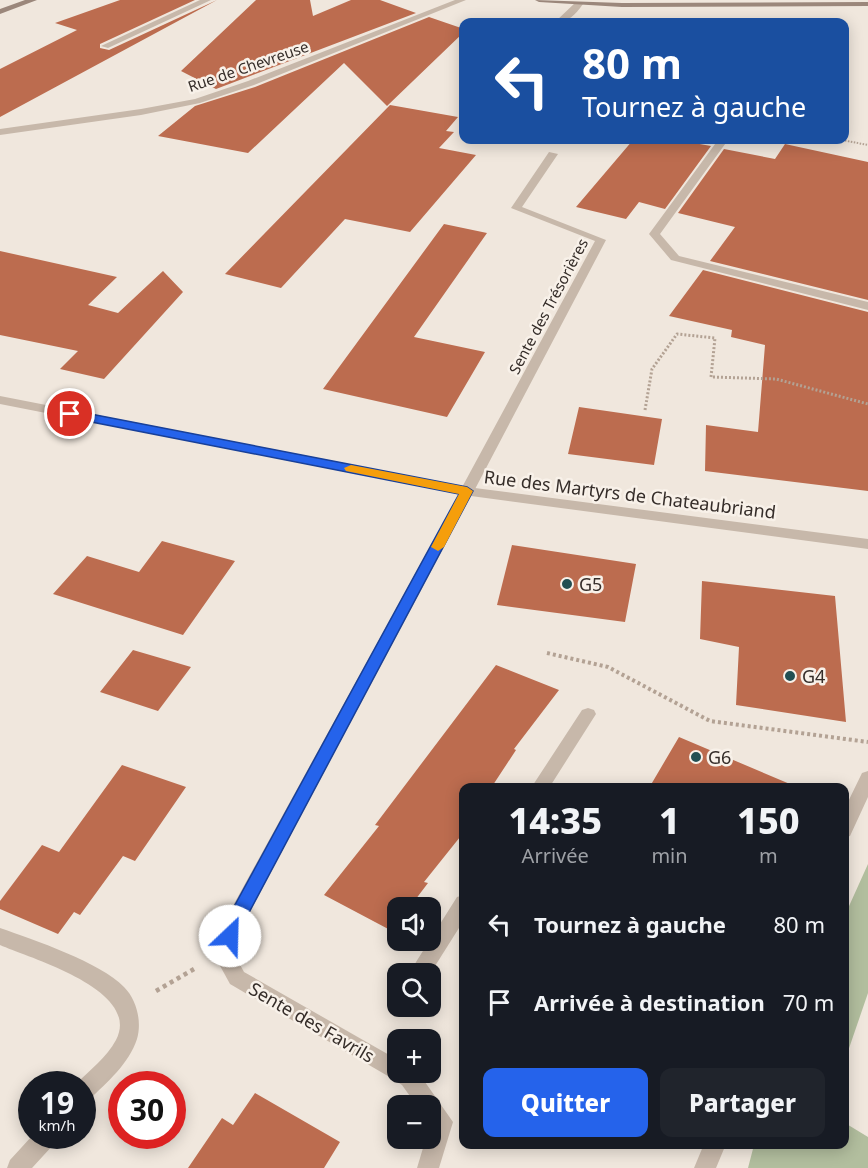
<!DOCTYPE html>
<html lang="fr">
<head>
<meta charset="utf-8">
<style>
	body { margin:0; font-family:"Noto Sans",sans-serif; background:#20242c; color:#f1f3f6; height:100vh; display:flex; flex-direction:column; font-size:22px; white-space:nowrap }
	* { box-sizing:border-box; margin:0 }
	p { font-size:20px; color:#9ea1a6 }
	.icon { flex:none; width:33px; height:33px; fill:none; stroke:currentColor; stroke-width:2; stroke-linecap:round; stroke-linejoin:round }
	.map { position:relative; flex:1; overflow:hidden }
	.drawer { position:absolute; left:459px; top:783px; width:390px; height:366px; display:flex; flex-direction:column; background:#171b24; border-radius:12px; box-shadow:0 3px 15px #0003 }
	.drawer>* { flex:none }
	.top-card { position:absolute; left:459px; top:18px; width:390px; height:126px; border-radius:12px; box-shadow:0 3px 15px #0003; background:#1a4fa0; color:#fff; overflow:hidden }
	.buttons { position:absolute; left:387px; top:897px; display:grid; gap:12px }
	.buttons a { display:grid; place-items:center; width:54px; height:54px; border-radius:12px; background:#171b24; box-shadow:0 3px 15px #0003; font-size:30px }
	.speed { position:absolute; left:18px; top:1071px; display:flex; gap:12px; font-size:30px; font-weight:700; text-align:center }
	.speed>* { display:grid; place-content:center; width:78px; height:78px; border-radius:50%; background:#171b24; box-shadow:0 3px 15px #0003; line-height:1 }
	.speed small { font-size:15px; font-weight:400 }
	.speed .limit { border:9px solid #d22; background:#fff; color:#111 }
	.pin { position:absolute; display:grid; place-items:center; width:51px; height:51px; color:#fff; margin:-26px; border:3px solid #fff; border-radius:50%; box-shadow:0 2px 6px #0007 }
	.me { position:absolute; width:66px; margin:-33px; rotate:24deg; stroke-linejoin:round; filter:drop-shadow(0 0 4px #0008) }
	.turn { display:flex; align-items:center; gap:21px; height:126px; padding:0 24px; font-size:27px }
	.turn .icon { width:78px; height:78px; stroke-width:2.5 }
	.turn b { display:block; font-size:42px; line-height:51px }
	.eta { display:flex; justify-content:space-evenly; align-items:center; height:102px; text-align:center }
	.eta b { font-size:36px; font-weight:800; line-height:42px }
	.button { display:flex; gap:12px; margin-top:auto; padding:12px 24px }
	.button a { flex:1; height:69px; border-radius:12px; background:#2563eb; color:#fff; font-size:24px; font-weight:800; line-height:69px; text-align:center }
	.button a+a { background:#20242c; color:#f1f3f6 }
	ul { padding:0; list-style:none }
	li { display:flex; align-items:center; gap:18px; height:78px; padding:0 24px }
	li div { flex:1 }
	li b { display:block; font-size:22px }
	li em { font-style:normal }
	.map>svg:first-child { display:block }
	.green { fill:#b2be9e }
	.building { fill:#bc6c4f }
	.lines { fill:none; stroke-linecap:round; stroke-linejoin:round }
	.path-far3 { stroke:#b3a294; stroke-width:2; stroke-dasharray:1.5 1.5; stroke-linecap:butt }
	.path-far2 { stroke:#b3a294; stroke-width:3; stroke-dasharray:2 2; stroke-linecap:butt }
	.path-far1 { stroke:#b3a294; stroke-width:4; stroke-dasharray:3 3; stroke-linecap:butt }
	.path { stroke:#b3a294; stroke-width:4.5; stroke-dasharray:4 4; stroke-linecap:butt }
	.lane { fill:#c7b8aa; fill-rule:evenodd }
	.street { fill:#c7b8aa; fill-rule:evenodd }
	.secondary { fill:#9b877b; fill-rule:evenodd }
	.route { fill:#2563eb; stroke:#184099; stroke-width:1.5 }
	.slow { fill:#f59e0b }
	.poi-dot { fill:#224f53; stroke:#f8f1e9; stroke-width:2 }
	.labels { text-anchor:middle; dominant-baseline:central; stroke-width:5; stroke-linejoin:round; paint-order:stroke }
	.far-street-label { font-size:15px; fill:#352d29; stroke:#f8f1e9 }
	.street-label { font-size:18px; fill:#352d29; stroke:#f8f1e9 }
	.poi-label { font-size:18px; fill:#352d29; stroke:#f8f1e9; text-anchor:start }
</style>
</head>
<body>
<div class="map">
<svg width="868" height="1168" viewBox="0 0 868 1168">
	<rect width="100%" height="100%" fill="#f0e7dd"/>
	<path class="green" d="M868,864v129l-23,67v-145z
		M845,1123l23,14v31h-120l6,-23 90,-1z"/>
	<path class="building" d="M120,0h75l-95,44v4l9,2 108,-50 -217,117v-48l77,-39 -22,-7z
		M256,0h54l3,16 38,-16h29l36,13 -200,76 -35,-18z
		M429,17l35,12v3l-77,74 -43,-43 -96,90 -90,-17 37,-30 60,-19z
		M390,105l68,12 -12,14 8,1 -15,16 37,7 -66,77 -65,-13 -64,69 -56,-14z
		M633,140h44l34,6 -46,63 -26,-7 -13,17 -50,-12z
		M785,144l83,18v138l-158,-39 25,-34 -57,-14 46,-64 51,10z
		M444,224l43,9 -73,104 71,15 -38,65 -124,-28z
		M0,251l117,26 -29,28 30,8 45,-42 20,21 -79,87 -44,-10 18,-18 -78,-16z
		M703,270l165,42v179l-163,-20 1,-46 52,7 7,-87 -34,-8 1,-7 -63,-14z
		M579,407l83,12 -8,46 -86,-11z
		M162,541l73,20 -52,74 -130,-41 34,-38 52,16z
		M512,545l124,19 -11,58 -128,-17z
		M702,581l133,15 11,126 -110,-17 3,-58 -39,-8z
		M133,650l58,17 -33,44 -58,-19z
		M496,665l63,25 -45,59 2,1 -25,38h-27v44l-40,50 4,1 -19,25h-11v15l-6,8 -68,-36 55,-69 -4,-1z
		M679,737l118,50v1h-148z
		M122,765l64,22 -51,74 -12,-5 -43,59 -6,-3 -16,22 -58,-25v-8l42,-56 17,7z
		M255,1093l85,49 -16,26h-136l34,-50 11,7z"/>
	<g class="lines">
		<path class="path-far3" d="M842,140l26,5"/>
		<path class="path-far2" d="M645,410l7,-41 25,-35 38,4 -4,39 65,2 92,25"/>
		<path class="path-far1" d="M547,653l61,14 102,54 158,21"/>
		<path class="path" d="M156,991l38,-22"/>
		<path class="lane" d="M549,152l9,2 -36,53 84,33 -132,251 -7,4 -7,-4 135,-250 -84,-33z"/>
		<path class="street" d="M200,0h11l-103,48 -7,-2z
			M455,0h11l-212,85 -54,18 -59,12 -141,20v-6l141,-20 54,-10 53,-18z
			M576,2l7,2c-8,11 -14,18 -28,18z
			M718,140h10l-68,94 19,22 189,46v8l-197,-50 -22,-26z
			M0,396l467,91 401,52v10l-397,-53 -226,425 -12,31 11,20 154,88v12h20l35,50 -14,46h-22l9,-30h4v-32h-13l-15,-21 -9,-6 -163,-95 -17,-31 16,-40 230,-419 -459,-90z
			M588,708l6,2 2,4 -47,74h-18l51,-78z
			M868,771v26l-18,39 -6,2v-28l18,-37z
			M464,895v25l-34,54h-14l-3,-6 3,-6 41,-65z
			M0,928c34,12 100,34 124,59 13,13 18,35 13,52 -8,25 -30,43 -48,61l-7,3v-19h-6c13,-13 31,-27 40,-44 26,-50 -84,-81 -116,-95z
			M32,1136h25l-3,8 -22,24h-25l3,-8z
			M704,1144h22l-10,24h-22z"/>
		<path class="secondary" d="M25,0h12l-37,14v-5z
			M535,0l87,3 246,-1v4l-246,1 -83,-5z"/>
	</g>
	<path class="route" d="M70,410l397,77 6,4 -229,431 -8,19 -6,3 -7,-3 -2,-5 9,-22 229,-420 -393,-77 -2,-3z"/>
	<path class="slow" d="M351,465l116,22 6,4 -29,56 -6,4 -7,-4 28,-53 -113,-23 -2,-3z"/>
	<g class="poi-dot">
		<circle cx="567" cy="584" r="6"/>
		<circle cx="790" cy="676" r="6"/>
		<circle cx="696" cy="757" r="6"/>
	</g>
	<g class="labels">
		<g class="far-street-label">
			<text transform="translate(248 66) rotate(-19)">Rue de Chevreuse</text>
			<text transform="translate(548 306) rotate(-62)">Sente des Trésorières</text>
		</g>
		<g class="street-label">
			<text transform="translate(630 494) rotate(7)">Rue des Martyrs de Chateaubriand</text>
			<text transform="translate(312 1022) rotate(30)">Sente des Favrils</text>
		</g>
		<g class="poi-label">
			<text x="579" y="584">G5</text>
			<text x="802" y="676">G4</text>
			<text x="708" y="757">G6</text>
		</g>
	</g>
</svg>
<div class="buttons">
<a><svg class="icon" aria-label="sound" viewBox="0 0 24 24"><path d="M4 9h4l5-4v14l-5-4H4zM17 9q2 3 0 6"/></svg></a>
<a><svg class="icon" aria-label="search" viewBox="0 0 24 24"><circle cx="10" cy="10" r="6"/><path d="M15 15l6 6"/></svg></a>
<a>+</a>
<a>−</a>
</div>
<div class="speed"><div>19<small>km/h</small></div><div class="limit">30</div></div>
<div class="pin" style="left:70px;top:414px;background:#d93025"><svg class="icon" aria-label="arrive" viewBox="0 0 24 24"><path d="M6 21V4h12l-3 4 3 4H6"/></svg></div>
<svg class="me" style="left:230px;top:936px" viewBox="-20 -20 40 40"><circle r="19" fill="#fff"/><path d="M0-13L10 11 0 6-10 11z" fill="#2563eb"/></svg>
<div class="top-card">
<div class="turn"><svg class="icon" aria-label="left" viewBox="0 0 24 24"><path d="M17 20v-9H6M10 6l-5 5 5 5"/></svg><div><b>80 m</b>Tournez à gauche</div></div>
</div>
<section class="drawer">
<div class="eta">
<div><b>14:35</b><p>Arrivée</p></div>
<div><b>1</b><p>min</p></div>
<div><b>150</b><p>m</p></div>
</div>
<ul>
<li><svg class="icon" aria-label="left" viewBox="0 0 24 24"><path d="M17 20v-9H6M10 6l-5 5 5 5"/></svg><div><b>Tournez à gauche</b></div><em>80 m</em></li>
<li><svg class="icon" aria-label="arrive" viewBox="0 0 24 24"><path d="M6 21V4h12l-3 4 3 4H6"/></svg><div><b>Arrivée à destination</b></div><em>70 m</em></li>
</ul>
<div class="button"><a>Quitter</a><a>Partager</a></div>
</section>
</div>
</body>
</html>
